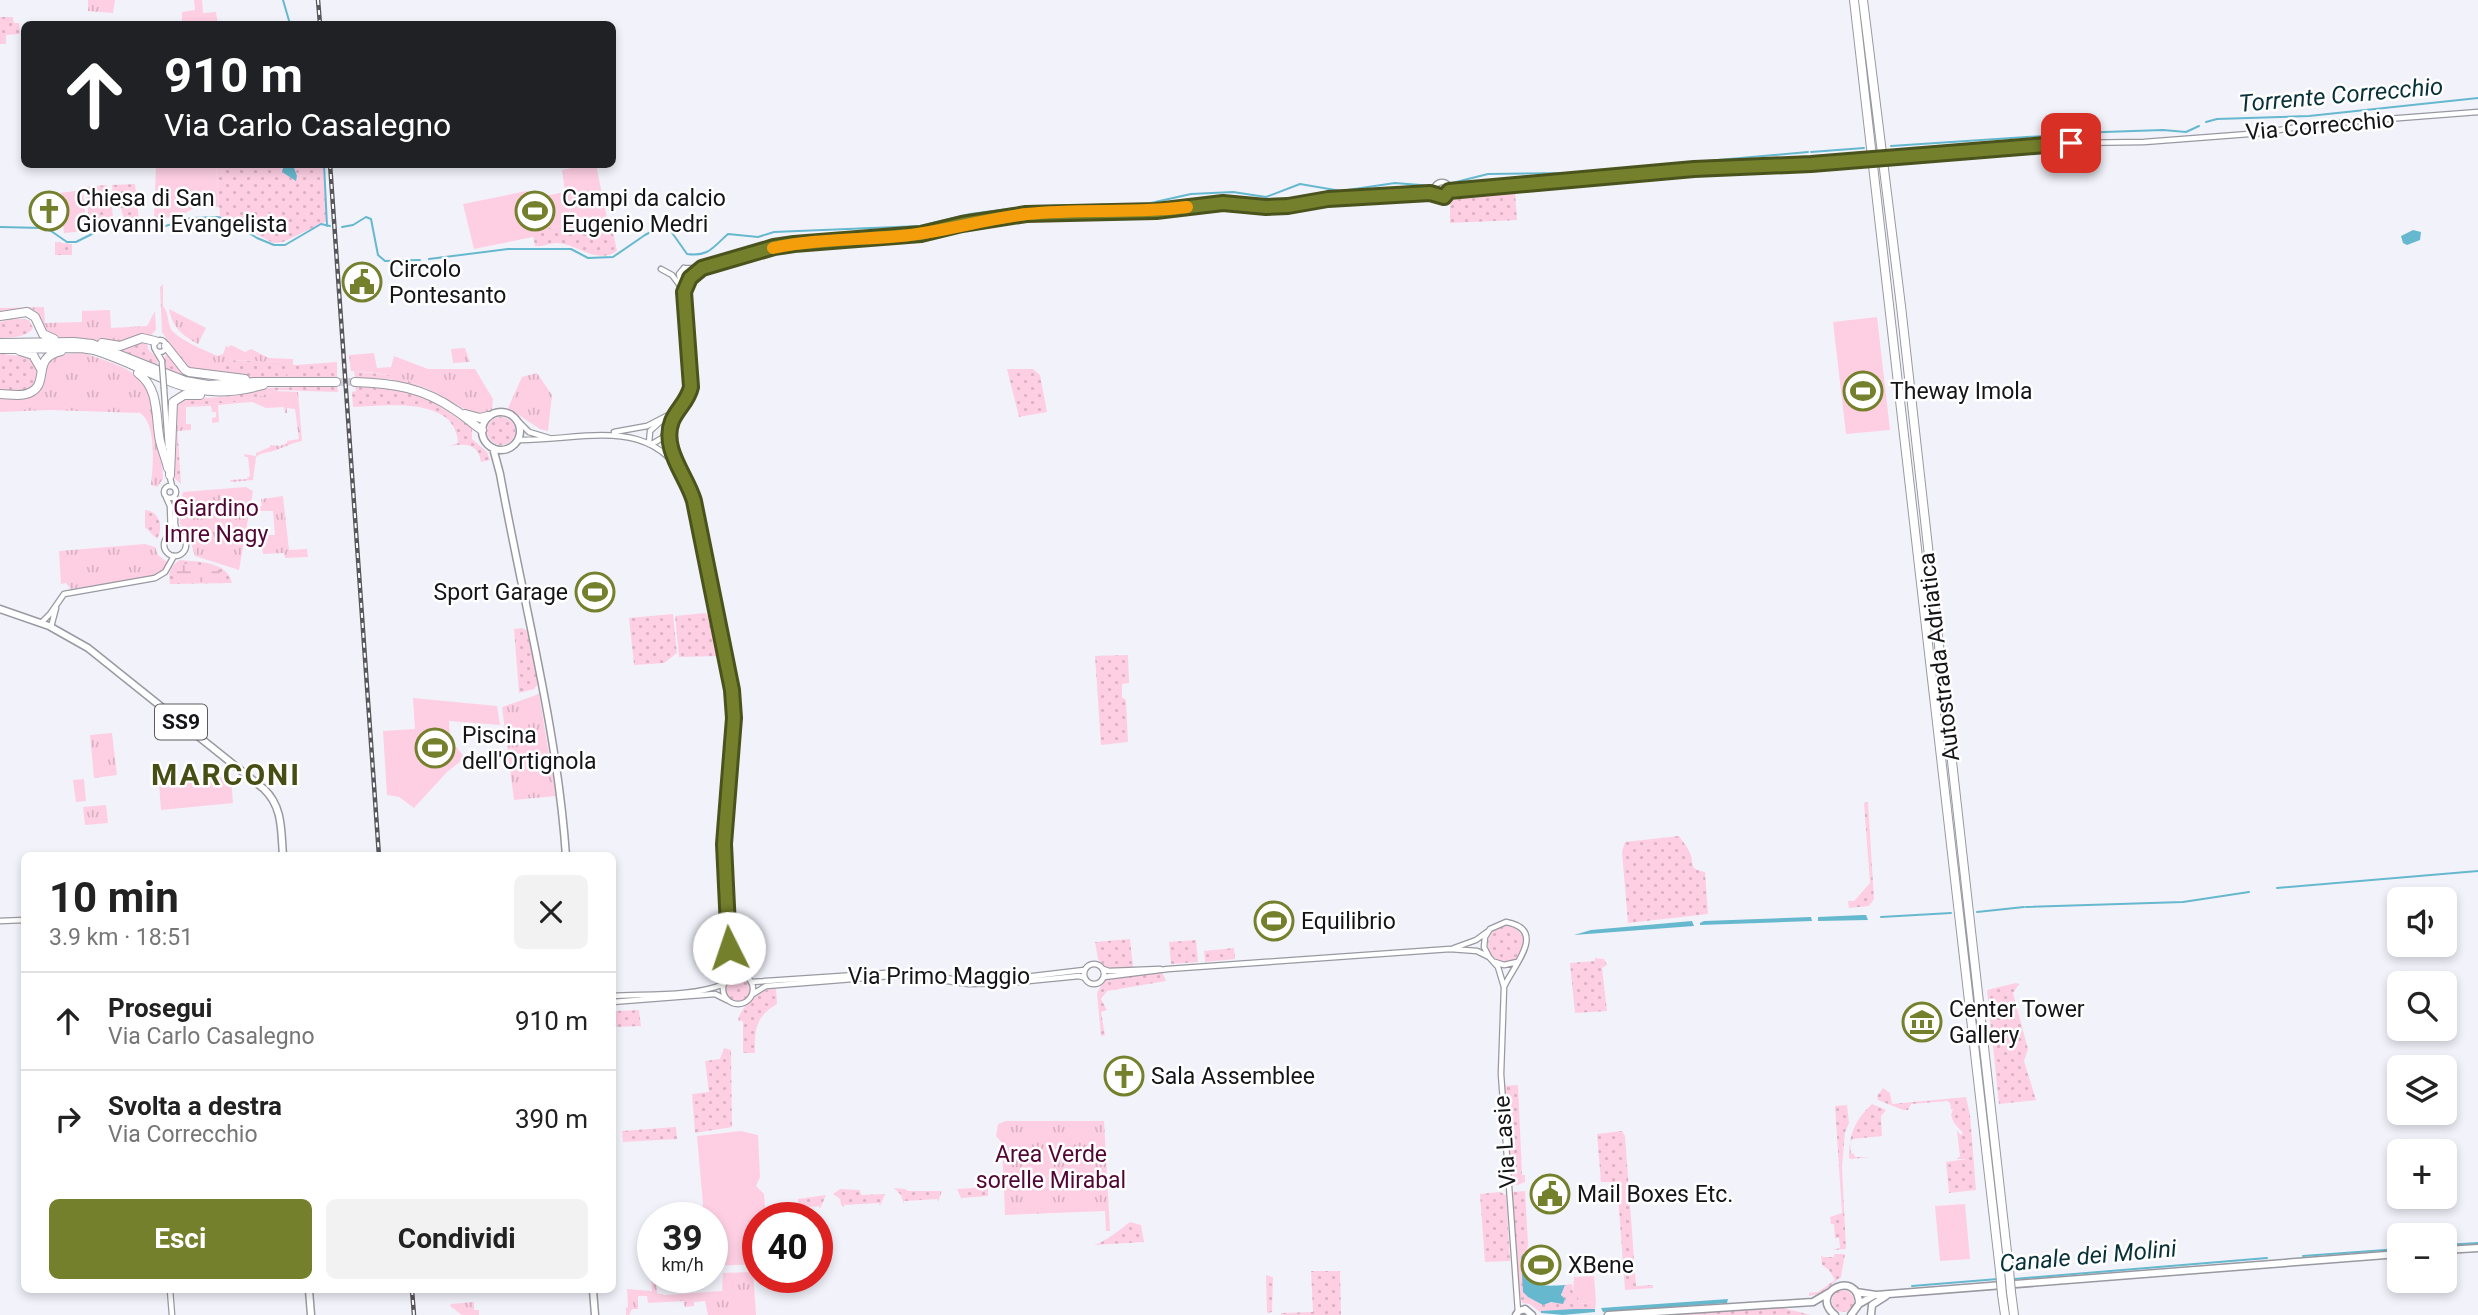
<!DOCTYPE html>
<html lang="it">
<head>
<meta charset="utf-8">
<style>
	body { margin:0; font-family:Roboto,sans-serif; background:#f2f2f2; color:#222; height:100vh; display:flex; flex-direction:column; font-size:26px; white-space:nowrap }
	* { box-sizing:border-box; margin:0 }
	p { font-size:23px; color:#767676 }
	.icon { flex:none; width:38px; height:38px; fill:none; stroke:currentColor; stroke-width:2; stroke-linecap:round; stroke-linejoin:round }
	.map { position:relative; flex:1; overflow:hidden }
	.side { position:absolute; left:21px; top:852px; width:595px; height:441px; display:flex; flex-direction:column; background:#fff; border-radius:10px; box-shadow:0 4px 10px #0003 }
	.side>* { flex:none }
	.banner { position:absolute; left:21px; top:21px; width:595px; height:147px; border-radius:10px; box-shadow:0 4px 10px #0003; background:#202124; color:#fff; overflow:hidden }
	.buttons { position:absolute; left:2387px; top:887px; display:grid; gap:14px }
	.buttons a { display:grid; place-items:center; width:70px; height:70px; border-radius:10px; background:#fff; box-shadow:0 4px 10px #0003; font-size:35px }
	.speed { position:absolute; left:637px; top:1202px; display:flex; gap:14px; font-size:35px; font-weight:700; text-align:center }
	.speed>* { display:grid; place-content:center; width:91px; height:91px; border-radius:50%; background:#fff; box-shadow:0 4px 10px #0003; line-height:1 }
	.speed small { font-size:18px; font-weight:400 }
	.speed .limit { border:10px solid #d22; background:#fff; color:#111 }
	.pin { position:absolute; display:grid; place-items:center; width:60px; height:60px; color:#fff; margin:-30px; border-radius:14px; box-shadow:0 4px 10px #0006 }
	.me { position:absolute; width:77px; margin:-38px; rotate:356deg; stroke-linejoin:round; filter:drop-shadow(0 0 5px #0008) }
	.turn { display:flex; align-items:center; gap:24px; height:147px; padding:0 28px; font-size:32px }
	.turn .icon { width:91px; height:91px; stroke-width:2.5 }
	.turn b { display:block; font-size:49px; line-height:60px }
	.round { display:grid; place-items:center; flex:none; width:74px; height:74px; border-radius:10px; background:#f2f2f2 }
	.summary { display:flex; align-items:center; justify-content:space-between; height:119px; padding:0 28px }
	h1 { font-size:42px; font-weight:700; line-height:52px }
	.button { display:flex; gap:14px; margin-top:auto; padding:14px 28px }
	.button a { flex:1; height:80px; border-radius:10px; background:#74802c; color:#fff; font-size:28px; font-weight:700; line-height:80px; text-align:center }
	.button a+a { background:#f2f2f2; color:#222 }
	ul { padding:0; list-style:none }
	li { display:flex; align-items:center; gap:21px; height:98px; padding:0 28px; border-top:2px solid #e0e0e0 }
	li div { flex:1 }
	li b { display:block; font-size:26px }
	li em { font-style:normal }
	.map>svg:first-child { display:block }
	.grass { fill:url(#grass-dots) }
	.wetland { fill:url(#wetland-marsh) }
	.park { fill:url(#park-tufts) }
	.pitch { fill:#fecfe3 }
	.water { fill:#66b8ce }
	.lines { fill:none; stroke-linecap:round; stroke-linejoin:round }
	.stream { stroke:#66b8ce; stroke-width:2 }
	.highway-tunnel { stroke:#d1d1d9; stroke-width:8; stroke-dasharray:8 4; stroke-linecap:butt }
	.minor-casing { stroke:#9899a1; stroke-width:7 }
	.major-casing { stroke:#9899a1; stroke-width:9 }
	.highway-casing { stroke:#9899a1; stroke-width:10 }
	.minor { stroke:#fff; stroke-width:4.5 }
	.major { stroke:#fff; stroke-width:6 }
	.highway { stroke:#fff; stroke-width:8 }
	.rail-casing { stroke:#56565b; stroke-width:4.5 }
	.rail { stroke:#fff; stroke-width:2; stroke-dasharray:5; stroke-linecap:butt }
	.minor-bridge-casing { stroke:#9899a1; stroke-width:7; stroke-linecap:butt }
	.highway-bridge-casing { stroke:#9899a1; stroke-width:10; stroke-linecap:butt }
	.minor-bridge { stroke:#fff; stroke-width:4.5 }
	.highway-bridge { stroke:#fff; stroke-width:8 }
	.route-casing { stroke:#4b531d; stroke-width:18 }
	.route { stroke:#74802c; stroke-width:12 }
	.slow { stroke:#f59e0b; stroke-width:12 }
	.labels { text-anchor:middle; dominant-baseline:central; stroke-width:5; stroke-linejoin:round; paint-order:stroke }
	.shield { fill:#fff; stroke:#5b5b5d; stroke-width:2 }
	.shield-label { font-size:21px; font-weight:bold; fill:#151518 }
	.street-label { font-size:23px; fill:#151518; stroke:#fff }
	.poi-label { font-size:23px; fill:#151518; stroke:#fff; text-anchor:start }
	.park-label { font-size:23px; fill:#530534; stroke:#fff }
	.water-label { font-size:24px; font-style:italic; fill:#073039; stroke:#fff }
	.district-label { font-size:30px; font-weight:bold; letter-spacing:2px; fill:#464e13; stroke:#fff }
</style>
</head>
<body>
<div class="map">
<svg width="2478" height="1315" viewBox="0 0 2478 1315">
	<defs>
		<pattern id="grass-dots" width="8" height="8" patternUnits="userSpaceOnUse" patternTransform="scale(1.75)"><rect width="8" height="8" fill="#fecfe3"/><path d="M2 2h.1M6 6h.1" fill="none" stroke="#d9b1c2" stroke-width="1.8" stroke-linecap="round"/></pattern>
		<pattern id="wetland-marsh" width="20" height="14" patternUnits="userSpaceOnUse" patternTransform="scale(1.75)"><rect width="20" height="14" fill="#fecfe3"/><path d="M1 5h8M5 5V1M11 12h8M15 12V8" fill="none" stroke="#d9b1c2"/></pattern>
		<pattern id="park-tufts" width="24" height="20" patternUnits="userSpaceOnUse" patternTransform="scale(1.75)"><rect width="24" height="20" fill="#fecfe3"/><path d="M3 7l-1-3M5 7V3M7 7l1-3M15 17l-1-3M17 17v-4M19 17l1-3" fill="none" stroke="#d9b1c2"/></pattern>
	</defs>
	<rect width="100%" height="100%" fill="#f2f2fb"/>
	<path class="grass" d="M0,17h13l1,6h5l1,11 -14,1v9h-6z
		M216,165h107l4,56 -44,21 -10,1 -44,-24 -9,-2z
		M135,184l4,36 -2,2 -13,-3 -3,-11h-7l-2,-23z
		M107,185l2,10 2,1 2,22 -24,1 -4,-32z
		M1515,192l2,28 -67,3v-22l6,-6z
		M610,218l7,33c-20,14 -39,-7 -60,-8 -7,0 -14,4 -22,3l-3,-15z
		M55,242l17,2v11h-17z
		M13,318l16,2 4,8c-7,10 -22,9 -33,10v-16z
		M137,341h10l1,8 9,9 1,9 -43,-19 9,1z
		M167,352l72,29c-27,0 -48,-1 -73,-12l-2,-9z
		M0,354l31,3 7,13 -1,13 -10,8h-27z
		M226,360l60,2v14l10,-1v-10l41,-3v17h-77l-36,-5 -2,-7z
		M1007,369h26l7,6 7,37 -28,5z
		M354,371l42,5 33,13 -39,-10 -35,-1z
		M337,386l1,6 -59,-2 -33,11 -70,6 5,77 -8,-7 1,-71 5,-6 54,-4 32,-8z
		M355,386l38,1 32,10 47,30v12l15,13 3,8 -9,2c-3,-20 -17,-18 -33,-16l10,-3c-2,-48 -75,-37 -105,-36l-1,-15 4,-1z
		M487 431a14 14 0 1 1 28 0a14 14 0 1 1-28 0Z
		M145,510c14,1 19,16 12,29l-12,-12z
		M180,560c17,2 48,1 52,23l-62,1c-2,-11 0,-18 10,-24z
		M705,613c13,10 13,28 16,43l-42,1 -4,-41z
		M673,614l4,39 -13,10 -30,2 -5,-47z
		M522,628l6,3 10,53 -4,5 -15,4 -5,-64z
		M1128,655l1,28 -7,1v13l4,3 2,42 -27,3 -6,-89z
		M1868,802l6,97 -5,7 -20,2 -1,-7h6l16,-18 -6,-80z
		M1679,836c3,5 8,10 10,15 7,13 -3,17 16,21l3,42 -80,9 -6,-71 3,-10z
		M1488 944a18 18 0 1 1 36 0a18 18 0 1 1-36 0Z
		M1130,939l3,28 -24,3 -11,-11 -3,-17z
		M1196,940l2,22 -27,2 -2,-22z
		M1234,948l1,11 -30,3 -1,-11z
		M1595,958l9,1 3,6 -5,3 5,43 -32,2 -5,-50 25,-2z
		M1162,972l4,9 -59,10 -6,8 6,11 -6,2 4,23 -4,1 -4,-43 8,-14z
		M724 990a13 13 0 1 1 26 0a13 13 0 1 1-26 0Z
		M2016,983l3,1 -6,9 15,56 -4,12 12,39 -37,4 -12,-114z
		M776,987l1,17c-21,12 -23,26 -22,49h-12v-32h-5c2,-15 24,-32 38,-34z
		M639,1010l2,16 -25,1 -1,-16z
		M724,1048l7,2 1,77 -37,6 -3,-39 17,-2 -4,-31 15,-2z
		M1518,1085l4,90h3v7l-8,3 -6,-2 -8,-97z
		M1883,1088l7,5 2,11 74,-7 4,18 6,75 -27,3 -3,-31 21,-3h-10l3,-3 -3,-25 4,4 2,-2 -9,-10 -3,-8 2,-6h-2l-1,-6 -3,-2 -36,3 -3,6h-5l-25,-10 -1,-4z
		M1872,1104l14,6 -5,6 1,20 -29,3 -3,3 1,11 3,1 1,3h15l-19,2 -2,-1c0,-24 6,-38 23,-54z
		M1847,1105l2,18 -4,9 -3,35 4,82 -14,1 8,-2 -1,-10h-4l-1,-14h-3l-1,-7 12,-4 -7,-107z
		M676,1127l1,12 -54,3 -1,-11z
		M1622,1131l3,5 11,150 17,-1v3l-28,2 -8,-108h-16l-4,-48z
		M988,1187v9l-26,2v2l-5,-11z
		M894,1188l11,1 3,2h34l-4,11 -1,-3 -33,2v3l-3,-9z
		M840,1189l20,1 1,5 24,-1 -5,12 -1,-3 -35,2v2l-3,-2 -1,-6 -7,-5z
		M1525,1191l3,53 -2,10h-3l5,43 10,4 20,2 4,-6v-5l3,-7 7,-1 1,9h5l1,11 17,-2 -1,7 -53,2 -1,2 -11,-9 -8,-1 -3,-14 -7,-97z
		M1500,1192l6,3 4,66 -25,1 -5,-68z
		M826,1195l-6,14 -1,-3 -21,2v-9z
		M1130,1222l11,3 3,17 -50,3c13,-4 25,-15 36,-23z
		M1834,1254h11l-4,23 -21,17 -11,2v-3l9,-1 17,-12 -6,-10 -7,-5 -1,-10 2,2h11z
		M1311,1271h29l1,44h-60v-2l32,-1z
		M1266,1275l7,2 -1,35 -5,1z
		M1832 1301a11 11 0 1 1 22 0a11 11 0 1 1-22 0Z
		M1775,1306l36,9h-130v-3z"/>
	<path class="wetland" d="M181,563l38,7 3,11 -45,2 -2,-4 3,-14z"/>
	<path class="park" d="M88,0h27l-2,13 -25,-2z
		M194,0h8l1,13 13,-1 2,12h-36v-12l13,-2z
		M163,284v22c6,7 4,15 8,23 6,10 35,22 47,27l5,-2 3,-8 3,1 2,-2 14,7 6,-3 18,9 24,1v6h3v10l-10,1v-14l-59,-2 -5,7 2,7 -38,-7 -24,-35 -2,-45z
		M44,307l1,16 37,-1v-11l28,-1 1,18 36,-2 8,-15 1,19 -7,7 -24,6 -68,-6 -12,-3 -6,-17 -39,-4v-5z
		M169,309l37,19 -8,16c-15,-8 -26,-17 -29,-35z
		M465,348l5,14 -17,1 -2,-14z
		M84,353c24,9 48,13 65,35l13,73 1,18 -6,8 -6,-2c2,-19 6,-61 -11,-72l-91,-3 -49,2v-14c37,2 40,-1 48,-36l9,-8z
		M374,353l3,15 14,-1 3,-11 34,13h47l18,30 -1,10 -8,5c-18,1 -38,-17 -54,-24 -26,-13 -50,-18 -79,-19l-2,-16z
		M537,373l15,22 -4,36 -8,-2 -32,-21 14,-31z
		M276,391l22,1 4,49c-11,2 -19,7 -29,10 -7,2 -11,1 -17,6l-3,23 -22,2 -1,-2 16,-1 4,-3 -2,-19h-3l-1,-3 12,2v-3l14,-6v-2l10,1 7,-3v-2l12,-2 -4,-30 -8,-1v5h-2l-1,-6 -18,1 -14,-6 -34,3 1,17 -7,1v-5l4,-1v-5h-4l-1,-6 -25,1v17h5v6l-14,1 -1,-24 70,-6z
		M246,487l7,4 -14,79 -44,-14 -6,-19 -9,-13 -1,-18 4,-14z
		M283,496l6,54 18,-1 1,8 -23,1 -1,-5 -21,1 -3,-19h15l-2,-24h-15v-4l4,-1 -1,-7z
		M145,544l10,3 3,8 9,7 -2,6 -11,8 -83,13 -5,-6 -5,1 -2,-33z
		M539,694l17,102 -42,4 -12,-93z
		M112,733l5,42 -23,3 -4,-43z
		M106,805l2,18 -23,2 -2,-18z
		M1006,1121h98l6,110h-4l-1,-20 -100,4 -3,-72 -6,-7 2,-12z
		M753,1272l3,43h-48l-3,-14 -11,1v4l-9,1 -2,-6 -35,2 -1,-7h-9v13h-6l-3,6h-3v-7l2,-1 -1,-18 25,2 -1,-18 2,5h3l1,15 8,2 57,-4 1,-18z
		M474,1302v8h5v5h-17l-12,-9 1,-2z"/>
	<path class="pitch" d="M156,165h60l3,42 -25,1 -12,7 -28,5z
		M586,165h10l11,53 -74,13v6l-59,12 -11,-45 64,-13 2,8 36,-7 -3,-22z
		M83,190l4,41 -23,2 -4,-40z
		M1877,317l13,113 -44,4 -13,-112z
		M413,698l84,8 3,19 -51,-4 1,18 15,19 -18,14 -33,36 -15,-11 -12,-2 -4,-64 32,-2z
		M231,776l2,27 -72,7 -2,-27z
		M84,779l2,22 -10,1 -3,-22z
		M741,1131l17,4 2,42 -4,9 8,8 2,24h-8v46l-46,2v-48h-12l3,-14 -6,-68z
		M1965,1204l5,55 -30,2 -5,-55z
		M1594,1276l2,26 -17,2 -1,-11h-5l1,-16z"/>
	<path class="water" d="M284,165h9l4,11 -1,5 -14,-9z
		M2413,230l8,2 -1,8 -13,5 -4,-2 -2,-7z
		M1863,915h3l2,5 -50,1v-4z
		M1811,917l1,4 -112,4v-2l4,-2z
		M1692,921l2,5 -120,9 17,-5z
		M1523,1254h3c2,32 8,33 39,31l-4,10 4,4 -2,5 -12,-2 -8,3 -15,-8 -5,-5 -2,-34z
		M1728,1299l-1,4 -124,9 -2,-4z
		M1574,1309h21v3l-32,3 -22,-2v-2z"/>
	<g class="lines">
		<path class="stream" d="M283,0l7,24
			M279,24h10
			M2206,122l11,-3 92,-3 169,-18
			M1891,146l213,-14 59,-2 23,2 13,-6
			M1811,152l53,-4
			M324,164l3,62
			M1448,184l40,-10 83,-1 237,-21
			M0,227l43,1 8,3 16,11h9l40,-20h13l27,7 35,-11 27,-1 10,3 29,18 17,7h11l36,-21 9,2
			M342,227l11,-2 13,-8 5,2 7,36 7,6 35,-1
			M429,259l79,-10h63l17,9 25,-1 32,-22 15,-8h8l19,27c22,3 26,-7 41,-20l30,3 16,-5 146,-6 50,-12 61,-8 115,-2 45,-10 42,-2 33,5 34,-13 41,7 54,-8 38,3
			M2277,888l201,-17
			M2026,907l157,-5 66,-10
			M1977,912l47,-5
			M1881,917l70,-4
			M2445,1245l33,-2
			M2303,1256l96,-7
			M2014,1279l253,-21
			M1912,1286l86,-7"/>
		<path class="highway-tunnel" d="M336,382h19"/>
		<defs>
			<path id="minor" d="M1902,156l169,-13 73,-1 118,-9 47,-8 169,-13
				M1434 190a8 8 0 1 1 16 0a8 8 0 1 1-16 0Z
				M1449,191l245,-22 159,-7
				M684,268c38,2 73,-18 110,-24l127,-10 42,-10 63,-10 130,-3 67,-8 43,4 22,-1 40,-7 107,-5
				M661,269l11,6 12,16
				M681,283l-2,-9 5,-6
				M154 346a6 6 0 1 1 12 0a6 6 0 1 1-12 0Z
				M156,351l6,10
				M164,389l4,58
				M516,419l13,13 20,6
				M670,427l-1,11 7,25
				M614,432l33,-6 31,-16
				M518,440c67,1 139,-29 173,51l37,170 6,57 -10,126 5,133
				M649,444l1,-13 11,-10
				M652,444l10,-6 28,-45v-30l-6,-71 2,-9 12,-13
				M169,473l3,13
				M164 492a6 6 0 1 1 12 0a6 6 0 1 1-12 0Z
				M166,497l4,9 1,30
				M175,498v26l3,11
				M164 545a11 11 0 1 1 22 0a11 11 0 1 1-22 0Z
				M41,623l9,-9 14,-20 91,-16 10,-6 9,-16
				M51,627l5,-19
				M0,921l24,-1
				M1454,948l22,-8 11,-8
				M1495,962l9,3 13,-3
				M1084 974a10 10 0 1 1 20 0a10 10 0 1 1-20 0Z
				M1103,969l6,2 51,-2
				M723 989a15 15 0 1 1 30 0a15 15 0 1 1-30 0Z
				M1104,977l64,-8 282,-20 27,2 12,6
				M751,982l150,-10 66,9h23l94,-11
				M1504,987c8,-20 45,-57 2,-65l-16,7 -5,8 -1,10 5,10 9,10 6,20 -3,87 17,238
				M753,994l13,-8 137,-11 66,9 40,-1 70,-7 6,2
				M612,996c34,-2 81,1 112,-12
				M612,1002l103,-8 12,6
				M170,1290l2,25"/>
			<path id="major" d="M482 431a19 19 0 1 1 38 0a19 19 0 1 1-38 0Z
				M493,448l7,26c23,127 57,253 66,382
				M0,609l49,17 39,22 176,141c19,18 17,42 19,67
				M2445,1250l33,-2
				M309,1290l2,25
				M593,1290l2,25
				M1856,1292l20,3 523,-41
				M1516,1315l3,-4 6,-2 7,6
				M1608,1315l205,-13 17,-10
				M1835,1315c-28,-23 24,-47 24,-11
				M1851,1315l8,-11 14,-8
				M1871,1315l1,-10 14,-9"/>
			<path id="highway" d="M1854,0l146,1271
				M1863,0l38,306 108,964
				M0,316l27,-4 8,5 8,17 11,5
				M0,343l74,-1 18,2 93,37 23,4 47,-3h81
				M102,343l18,3 22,-8 13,3
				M166,346l19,24 4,2 56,7
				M0,349l81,-1 13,2c67,21 92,56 169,35
				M20,351l13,4 8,14
				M138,373c22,16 17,44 22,68 2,9 6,18 8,27
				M355,382c38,1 69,6 100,28 10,6 17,14 27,20
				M0,394c9,0 21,3 29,-1 22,-9 1,-35 32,-42
				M465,414l15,4 8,-2
				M170,475l3,-73 11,-7h16
				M2011,1292l3,23
				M2002,1294l3,21"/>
		</defs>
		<use href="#minor" class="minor-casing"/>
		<use href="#major" class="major-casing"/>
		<use href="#highway" class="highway-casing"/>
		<use href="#minor" class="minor"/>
		<use href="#major" class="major"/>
		<use href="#highway" class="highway"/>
		<defs>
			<path id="rail" d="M318,0l2,24
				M330,164l49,692
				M412,1290l2,25"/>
		</defs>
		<use href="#rail" class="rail-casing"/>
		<use href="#rail" class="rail"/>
		<defs>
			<path id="minor-bridge" d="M1853,162l49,-6
				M162,363l2,26"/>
			<path id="highway-bridge" d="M2009,1270l2,22
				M2000,1271l2,23"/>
		</defs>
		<use href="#minor-bridge" class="minor-bridge-casing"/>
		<use href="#highway-bridge" class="highway-bridge-casing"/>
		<use href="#minor-bridge" class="minor-bridge"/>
		<use href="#highway-bridge" class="highway-bridge"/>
	</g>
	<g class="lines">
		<defs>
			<path id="route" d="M729,948l-5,-104 10,-126 -2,-28 -38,-189c-7,-25 -33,-52 -22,-80 5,-12 16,-20 19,-34l-7,-95 6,-14 12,-10 72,-21 20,-3 127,-10 41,-10 64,-10 130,-3 67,-8 43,4 22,-1 40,-7 102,-6 14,4 5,-6 245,-22 117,-5 260,-21"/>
		</defs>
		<use href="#route" class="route-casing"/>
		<use href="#route" class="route"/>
		<path class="slow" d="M773,248c42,-9 85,-8 128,-12 42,-4 83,-17 126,-22 53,-6 107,0 160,-7"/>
	</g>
	<defs>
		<symbol id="church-ring" viewBox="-11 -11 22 22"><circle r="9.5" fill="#fff" stroke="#74802c" stroke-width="1.5"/><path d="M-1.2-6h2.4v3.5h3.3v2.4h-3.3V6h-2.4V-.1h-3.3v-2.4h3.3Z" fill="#74802c"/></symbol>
		<symbol id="stadium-ring" viewBox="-11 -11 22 22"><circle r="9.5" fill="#fff" stroke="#74802c" stroke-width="1.5"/><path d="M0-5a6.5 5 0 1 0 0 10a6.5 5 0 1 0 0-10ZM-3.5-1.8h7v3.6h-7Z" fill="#74802c"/></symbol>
		<symbol id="civic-ring" viewBox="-11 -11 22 22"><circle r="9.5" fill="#fff" stroke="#74802c" stroke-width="1.5"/><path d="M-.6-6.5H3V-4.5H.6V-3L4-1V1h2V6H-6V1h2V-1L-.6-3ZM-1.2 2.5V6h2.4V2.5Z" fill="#74802c"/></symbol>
		<symbol id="museum-ring" viewBox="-11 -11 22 22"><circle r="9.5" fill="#fff" stroke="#74802c" stroke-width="1.5"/><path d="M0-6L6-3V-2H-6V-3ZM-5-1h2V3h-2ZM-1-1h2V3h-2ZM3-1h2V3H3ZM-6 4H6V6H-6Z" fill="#74802c"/></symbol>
	</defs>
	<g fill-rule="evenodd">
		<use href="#church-ring" x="27" y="189" width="44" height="44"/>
		<use href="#stadium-ring" x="513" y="189" width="44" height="44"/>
		<use href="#civic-ring" x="340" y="260" width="44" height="44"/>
		<use href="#stadium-ring" x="1841" y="369" width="44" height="44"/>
		<use href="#stadium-ring" x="573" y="570" width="44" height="44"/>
		<use href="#stadium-ring" x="413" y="726" width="44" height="44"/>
		<use href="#stadium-ring" x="1252" y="899" width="44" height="44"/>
		<use href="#museum-ring" x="1900" y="1000" width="44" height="44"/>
		<use href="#church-ring" x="1102" y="1054" width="44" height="44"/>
		<use href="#civic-ring" x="1528" y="1172" width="44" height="44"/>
		<use href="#stadium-ring" x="1519" y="1243" width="44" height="44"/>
	</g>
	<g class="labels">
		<rect class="shield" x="155" y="704.5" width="52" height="35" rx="5"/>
		<g class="shield-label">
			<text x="181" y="722">SS9</text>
		</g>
		<g class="street-label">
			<text transform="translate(2320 126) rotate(-5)">Via Correcchio</text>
			<text transform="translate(1939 657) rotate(-97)">Autostrada Adriatica</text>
			<text x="939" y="976">Via Primo Maggio</text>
			<text transform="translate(1505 1142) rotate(-94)">Via Lasie</text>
		</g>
		<g class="poi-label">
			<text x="76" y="198">Chiesa di San<tspan x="76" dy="26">Giovanni Evangelista</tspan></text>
			<text x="562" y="198">Campi da calcio<tspan x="562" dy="26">Eugenio Medri</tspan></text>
			<text x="389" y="269">Circolo<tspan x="389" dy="26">Pontesanto</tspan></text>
			<text x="1890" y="391">Theway Imola</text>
			<text x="568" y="592" text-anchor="end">Sport Garage</text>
			<text x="462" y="735">Piscina<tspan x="462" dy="26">dell'Ortignola</tspan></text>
			<text x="1301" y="921">Equilibrio</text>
			<text x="1949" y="1009">Center Tower<tspan x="1949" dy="26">Gallery</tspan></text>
			<text x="1151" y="1076">Sala Assemblee</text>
			<text x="1577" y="1194">Mail Boxes Etc.</text>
			<text x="1568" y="1265">XBene</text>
		</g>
		<g class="park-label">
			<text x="216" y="508">Giardino<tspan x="216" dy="26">Imre Nagy</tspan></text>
			<text x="1051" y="1154">Area Verde<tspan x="1051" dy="26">sorelle Mirabal</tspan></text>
		</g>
		<g class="water-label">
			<text transform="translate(2341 95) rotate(-5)">Torrente Correcchio</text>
			<text transform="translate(2088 1256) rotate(-5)">Canale dei Molini</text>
		</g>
		<g class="district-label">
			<text x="226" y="774">MARCONI</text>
		</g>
	</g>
</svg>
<div class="buttons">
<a><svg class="icon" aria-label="sound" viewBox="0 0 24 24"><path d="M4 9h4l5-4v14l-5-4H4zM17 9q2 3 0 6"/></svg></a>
<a><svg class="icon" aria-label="search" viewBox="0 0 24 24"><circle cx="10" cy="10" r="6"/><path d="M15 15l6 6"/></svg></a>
<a><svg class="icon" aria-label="layers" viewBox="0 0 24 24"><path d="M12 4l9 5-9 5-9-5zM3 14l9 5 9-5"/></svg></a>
<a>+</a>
<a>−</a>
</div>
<div class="speed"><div>39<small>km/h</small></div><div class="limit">40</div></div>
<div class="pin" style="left:2071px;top:143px;background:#d93025"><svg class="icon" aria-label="arrive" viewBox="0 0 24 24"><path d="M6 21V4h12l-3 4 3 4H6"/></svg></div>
<svg class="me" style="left:729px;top:948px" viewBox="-20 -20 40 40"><circle r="19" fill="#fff"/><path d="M0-13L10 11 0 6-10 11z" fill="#74802c"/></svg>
<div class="banner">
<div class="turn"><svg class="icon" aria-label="ahead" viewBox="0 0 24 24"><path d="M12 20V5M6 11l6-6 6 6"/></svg><div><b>910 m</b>Via Carlo Casalegno</div></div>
</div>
<section class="side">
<div class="summary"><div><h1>10 min</h1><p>3.9 km · 18:51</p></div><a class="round"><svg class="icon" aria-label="close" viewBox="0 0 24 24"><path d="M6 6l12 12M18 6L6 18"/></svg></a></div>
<ul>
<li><svg class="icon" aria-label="ahead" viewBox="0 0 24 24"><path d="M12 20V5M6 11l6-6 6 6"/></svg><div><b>Prosegui</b><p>Via Carlo Casalegno</p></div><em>910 m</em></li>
<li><svg class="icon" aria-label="right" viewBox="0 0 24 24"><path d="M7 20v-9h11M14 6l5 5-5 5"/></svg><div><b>Svolta a destra</b><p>Via Correcchio</p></div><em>390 m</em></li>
</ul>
<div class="button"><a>Esci</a><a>Condividi</a></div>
</section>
</div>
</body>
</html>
